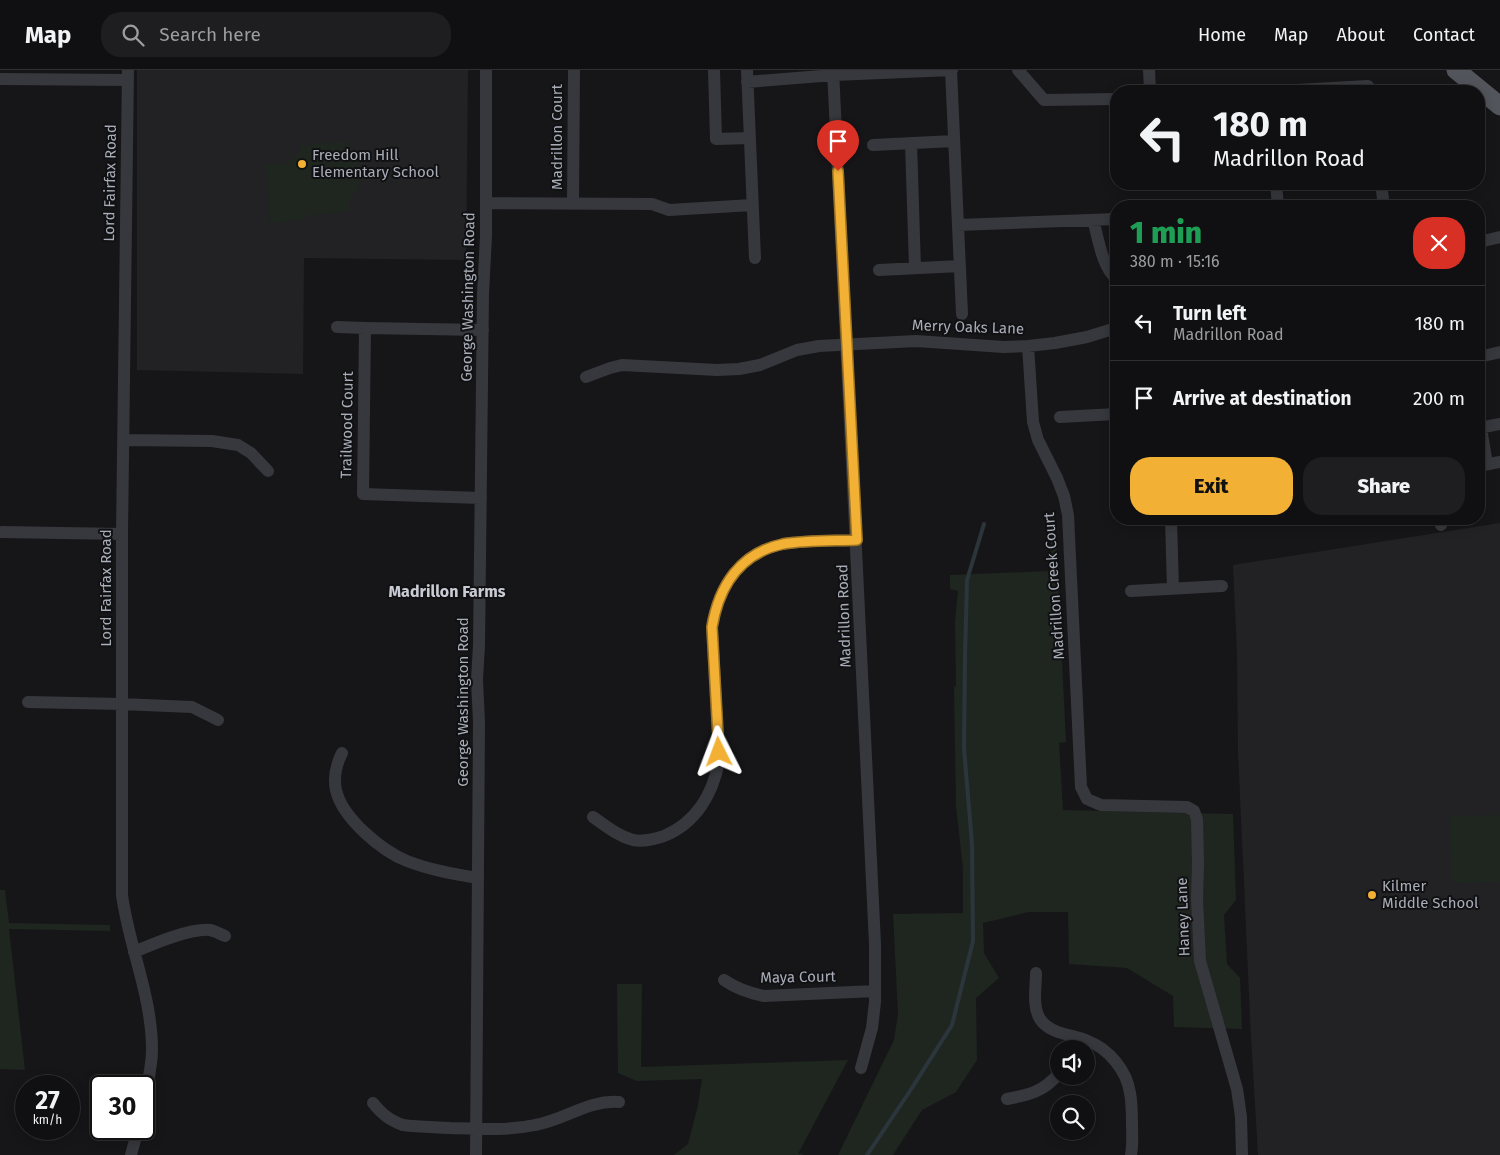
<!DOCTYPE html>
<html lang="en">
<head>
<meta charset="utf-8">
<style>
	body { margin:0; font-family:"Fira Sans",sans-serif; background:#1e1e20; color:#f1f3f6; height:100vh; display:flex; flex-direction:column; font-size:19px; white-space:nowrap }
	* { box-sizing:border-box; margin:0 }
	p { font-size:16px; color:#9c9d9f }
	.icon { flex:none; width:28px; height:28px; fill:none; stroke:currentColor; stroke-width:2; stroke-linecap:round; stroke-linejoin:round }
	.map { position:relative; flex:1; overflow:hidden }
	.sheet { position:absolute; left:1110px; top:130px; width:375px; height:325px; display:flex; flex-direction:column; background:#101012; border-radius:20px; box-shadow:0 2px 12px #0003,0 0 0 1px #303032 }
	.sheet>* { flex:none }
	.guide { position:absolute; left:1110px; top:15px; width:375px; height:105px; border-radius:20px; box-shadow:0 2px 12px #0003,0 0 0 1px #303032; background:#101012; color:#f1f3f6; overflow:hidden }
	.tools { position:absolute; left:1050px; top:970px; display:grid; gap:10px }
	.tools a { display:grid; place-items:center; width:45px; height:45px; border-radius:50%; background:#101012; box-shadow:0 2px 12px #0003,0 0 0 1px #303032; font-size:25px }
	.speed { position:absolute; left:15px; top:1005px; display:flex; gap:10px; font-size:25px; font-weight:700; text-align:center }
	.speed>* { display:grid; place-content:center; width:65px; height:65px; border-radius:50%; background:#101012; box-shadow:0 2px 12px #0003,0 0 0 1px #303032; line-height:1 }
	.speed small { font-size:12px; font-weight:400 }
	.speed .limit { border:2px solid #111; border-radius:8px; background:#fff; color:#111 }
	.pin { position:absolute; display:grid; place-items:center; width:42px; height:42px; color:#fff; margin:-51px -21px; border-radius:50% 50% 50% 0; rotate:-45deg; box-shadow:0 0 5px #0007 }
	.pin .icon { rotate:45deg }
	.me { position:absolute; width:55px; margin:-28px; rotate:357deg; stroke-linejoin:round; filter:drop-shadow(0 0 4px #0008) }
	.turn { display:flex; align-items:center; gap:18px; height:105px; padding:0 20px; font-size:22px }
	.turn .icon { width:65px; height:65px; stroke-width:2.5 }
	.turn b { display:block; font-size:35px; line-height:42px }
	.round { display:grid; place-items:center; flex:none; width:52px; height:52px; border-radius:20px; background:#1e1e20 }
	.headline { display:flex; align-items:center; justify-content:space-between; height:85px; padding:0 20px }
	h1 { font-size:30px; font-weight:800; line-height:38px; color:#1e9e55 }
	.button { display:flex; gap:10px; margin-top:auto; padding:10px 20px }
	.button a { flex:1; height:58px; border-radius:20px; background:#f2b134; color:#111; font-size:20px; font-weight:800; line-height:58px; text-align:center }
	.button a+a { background:#1e1e20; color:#f1f3f6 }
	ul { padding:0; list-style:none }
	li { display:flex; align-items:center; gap:15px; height:75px; padding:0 20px; border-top:1px solid #303032 }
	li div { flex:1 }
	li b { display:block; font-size:19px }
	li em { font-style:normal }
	header { display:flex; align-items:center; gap:30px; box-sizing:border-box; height:70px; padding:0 25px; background:#101012; border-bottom:1px solid #303032 }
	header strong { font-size:24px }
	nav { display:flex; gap:28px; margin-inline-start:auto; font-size:18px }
	.search { width:350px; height:45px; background:#1e1e20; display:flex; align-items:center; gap:12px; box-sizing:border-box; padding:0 18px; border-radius:20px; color:#9c9d9f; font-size:19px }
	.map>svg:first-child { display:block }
	.built { fill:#222225 }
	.green { fill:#1e261f }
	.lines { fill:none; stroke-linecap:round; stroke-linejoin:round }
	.stream { stroke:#2c353c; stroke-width:4 }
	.minor { stroke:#37383d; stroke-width:12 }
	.primary { stroke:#53555c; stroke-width:19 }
	.route-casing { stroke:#9d7322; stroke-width:12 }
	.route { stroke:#f2b134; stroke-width:9 }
	.poi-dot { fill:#f2b134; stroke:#111113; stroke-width:2 }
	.labels { text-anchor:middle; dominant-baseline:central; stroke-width:4; stroke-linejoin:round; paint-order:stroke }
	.street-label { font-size:15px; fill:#a8adb8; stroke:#111113 }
	.poi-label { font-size:15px; fill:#a8adb8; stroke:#111113; text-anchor:start }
	.neighbourhood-label { font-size:16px; font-weight:bold; fill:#c9ccd4; stroke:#111113 }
</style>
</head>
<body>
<header>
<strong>Map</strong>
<div class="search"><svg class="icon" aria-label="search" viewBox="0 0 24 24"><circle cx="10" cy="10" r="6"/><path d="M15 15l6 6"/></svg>Search here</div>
<nav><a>Home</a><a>Map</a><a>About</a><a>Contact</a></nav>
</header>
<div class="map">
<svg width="1500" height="1085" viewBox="0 0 1500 1085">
	<rect width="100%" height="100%" fill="#161618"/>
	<path class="built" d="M137,0h331l-2,190 -162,-2 -1,116 -166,-4z
		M1500,453v632h-242l-7,-118 -13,-285 -1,-98 -4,-89z"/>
	<path class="green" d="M344,71l13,12 3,32 -11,15 1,11 -45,5v4l-35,3 -4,-59 21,-1 13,-12v-5z
		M1050,448h5l11,224 -7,1 4,67 170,4 3,86 -12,15 3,49 13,14 2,51 -68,-2 -1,-31 -46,-28 -58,-4 -1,-52h-39l-46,11 1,30 15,25 -23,20 1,62 -21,32 -34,18 -29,45h-55l56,-115 4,-26 -5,-100 70,-1v-45l-7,-61 -2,-120 2,-1 -1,-65 3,-30 -8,-2v-14l102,-4z
		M1500,745v67l-49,1 -1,-67z
		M0,820h5l4,33 101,2v6l-101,-2 16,141 -25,-1z
		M617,914h24l1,1 -1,82 207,-7 -50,94 5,-1 -1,2h-128l14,-11 10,-39 4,-26 -65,2 -19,-8z"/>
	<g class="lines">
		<path class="stream" d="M867,1085l43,-64 42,-66 21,-84 -1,-97 -8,-96 1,-91 2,-77 17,-56"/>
		<path class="minor" d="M128,0l-6,464v361c7,52 30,101 30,155 0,17 -5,35 -8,53
			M714,0l2,69 34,-1
			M747,0l8,188
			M833,0l42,874v58l-3,26 -11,40
			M951,0l11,244
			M1018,0l26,30 72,-1
			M1149,0l1,21
			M0,9l128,1
			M747,12l87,-7 118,-5
			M1279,21l89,-5v5
			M911,73l4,125
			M873,75l81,-4
			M1276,114l2,22
			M1381,114l3,22
			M486,133l166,1 17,6 83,-5
			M573,134l1,-134
			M1093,150c5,16 9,48 23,58
			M958,155l158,-6
			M1479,172l21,-5
			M879,200l81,-4
			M337,257l28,1 118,2
			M365,258l-2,166 118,4
			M1028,276l5,76 5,18 19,38 7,18 4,19 13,272 6,12 14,6 86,2 7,4 3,8 1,45 -1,35 3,62 37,128 4,28 1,38
			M1479,287l21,-5
			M586,307l24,-9 12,-3 95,5 22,-1 21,-4 37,-15 22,-4 97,-5 88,6 24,-1 27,-3 32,-6 29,-9
			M1060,347l56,-3
			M1479,358l21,-4
			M1481,358l6,36
			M124,370l88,1 26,4 13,8 17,18
			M1479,396l21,-4
			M1171,449l2,70
			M1440,449l1,6
			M2,462l120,2
			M1131,521l91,-5
			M28,632l93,2 71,3 26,13
			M342,683c-6,12 -9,23 -6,37 6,28 46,61 71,71 23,9 47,13 71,17
			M593,747c13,9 25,19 40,23 10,2 22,-1 31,-4 32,-13 49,-42 55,-75l-7,-134c7,-41 28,-74 71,-83 24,-4 50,-3 74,-4
			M134,882c19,-8 56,-24 76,-22 5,1 10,4 15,6
			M1036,903c0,14 -4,33 4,46 11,16 32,15 48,22 21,8 39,30 42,52 2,10 2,21 2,31 0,10 1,21 -1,31
			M724,910c13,9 25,13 40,16l111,-5
			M1069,979l4,-13
			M1007,1029c22,-4 38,-8 52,-26
			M373,1033c9,11 16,17 30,22 16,2 31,2 47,3 28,1 57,3 85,-3 30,-5 52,-25 84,-23
			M131,1085l7,-26
			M476,1085l3,-433 -2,-42 2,-35 4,-351 3,-58v-166"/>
		<path class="primary" d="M1456,0l44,36"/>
	</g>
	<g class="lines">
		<defs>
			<path id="route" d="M719,682l-7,-125c7,-41 28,-74 71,-83 24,-4 50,-3 74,-4l-19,-369"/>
		</defs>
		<use href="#route" class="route-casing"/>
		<use href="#route" class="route"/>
	</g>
	<g class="poi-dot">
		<circle cx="302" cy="94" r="5"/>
		<circle cx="1372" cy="825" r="5"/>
	</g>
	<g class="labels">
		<g class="street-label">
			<text transform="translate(557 67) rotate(-90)">Madrillon Court</text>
			<text transform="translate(110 113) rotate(-89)">Lord Fairfax Road</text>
			<text transform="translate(468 227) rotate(-89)">George Washington Road</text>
			<text transform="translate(968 257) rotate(2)">Merry Oaks Lane</text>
			<text transform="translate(347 355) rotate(-89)">Trailwood Court</text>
			<text transform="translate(1054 516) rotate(-94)">Madrillon Creek Court</text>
			<text transform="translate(106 518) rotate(-90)">Lord Fairfax Road</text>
			<text transform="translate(844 546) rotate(-92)">Madrillon Road</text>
			<text transform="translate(463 632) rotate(-90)">George Washington Road</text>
			<text transform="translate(1183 847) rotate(-92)">Haney Lane</text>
			<text transform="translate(798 907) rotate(-1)">Maya Court</text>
		</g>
		<g class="poi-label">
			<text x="312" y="85">Freedom Hill<tspan x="312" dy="17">Elementary School</tspan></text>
			<text x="1382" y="816">Kilmer<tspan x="1382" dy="17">Middle School</tspan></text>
		</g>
		<g class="neighbourhood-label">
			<text x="447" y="521">Madrillon Farms</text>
		</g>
	</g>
</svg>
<div class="tools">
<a><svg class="icon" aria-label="sound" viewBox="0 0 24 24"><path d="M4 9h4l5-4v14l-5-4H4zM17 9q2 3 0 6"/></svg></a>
<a><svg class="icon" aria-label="search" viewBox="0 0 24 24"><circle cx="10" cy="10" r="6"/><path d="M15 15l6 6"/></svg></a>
</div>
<div class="speed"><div>27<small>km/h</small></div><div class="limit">30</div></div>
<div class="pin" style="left:838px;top:101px;background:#d93025"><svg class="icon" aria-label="arrive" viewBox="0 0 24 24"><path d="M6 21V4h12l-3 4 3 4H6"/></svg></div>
<svg class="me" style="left:719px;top:682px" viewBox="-20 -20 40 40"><path d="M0-17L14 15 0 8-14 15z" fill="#f2b134" stroke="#fff" stroke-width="4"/></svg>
<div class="guide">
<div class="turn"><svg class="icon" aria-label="left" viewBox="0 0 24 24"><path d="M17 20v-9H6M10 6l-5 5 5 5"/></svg><div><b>180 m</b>Madrillon Road</div></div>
</div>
<section class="sheet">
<div class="headline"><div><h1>1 min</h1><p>380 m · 15:16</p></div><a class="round" style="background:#d93025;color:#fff"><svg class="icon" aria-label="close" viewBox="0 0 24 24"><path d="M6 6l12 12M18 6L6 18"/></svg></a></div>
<ul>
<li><svg class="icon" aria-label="left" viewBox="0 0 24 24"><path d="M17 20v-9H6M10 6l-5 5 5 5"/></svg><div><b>Turn left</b><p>Madrillon Road</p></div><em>180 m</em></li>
<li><svg class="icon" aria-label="arrive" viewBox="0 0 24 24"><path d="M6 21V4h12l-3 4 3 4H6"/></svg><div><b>Arrive at destination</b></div><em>200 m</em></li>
</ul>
<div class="button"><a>Exit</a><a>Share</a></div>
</section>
</div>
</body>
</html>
